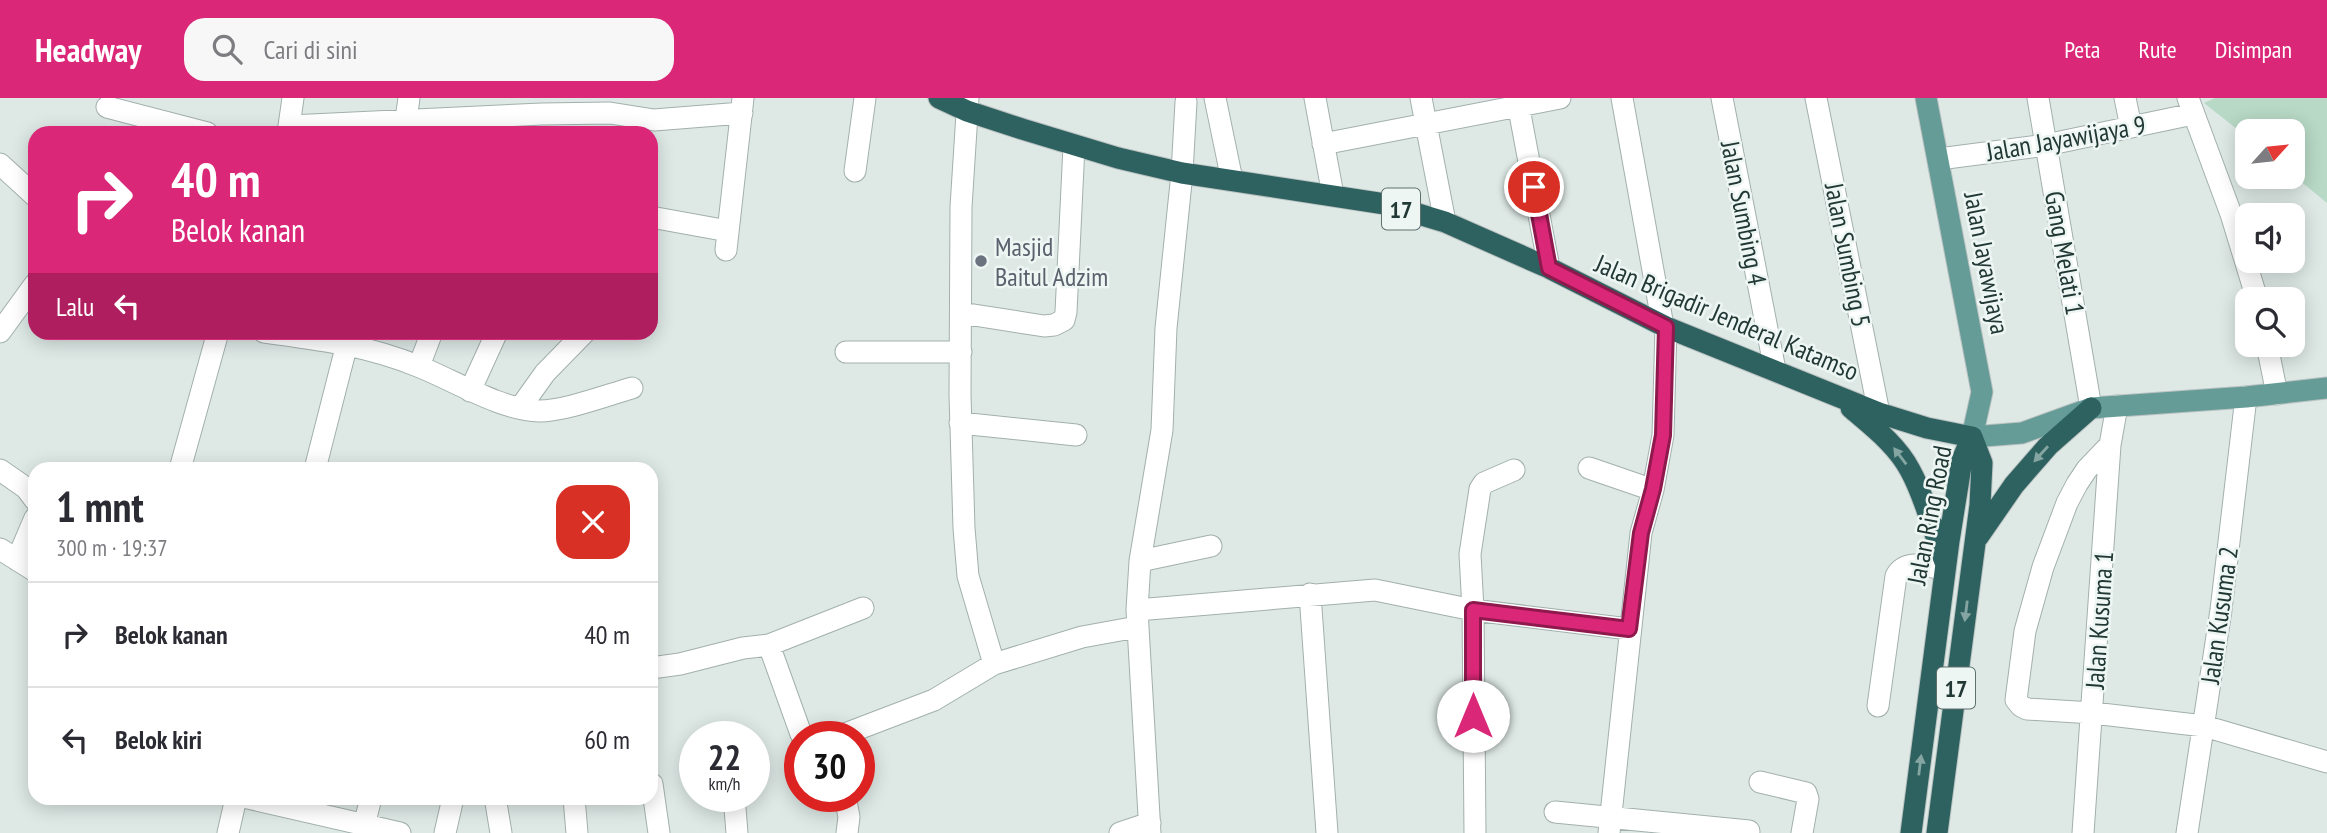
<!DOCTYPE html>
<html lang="id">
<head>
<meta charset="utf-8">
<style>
	body { margin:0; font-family:"PT Sans Narrow",sans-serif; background:#f7f7f7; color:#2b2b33; height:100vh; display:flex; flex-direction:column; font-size:26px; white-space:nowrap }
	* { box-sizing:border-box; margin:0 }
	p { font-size:23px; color:#7c7c81 }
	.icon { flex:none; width:38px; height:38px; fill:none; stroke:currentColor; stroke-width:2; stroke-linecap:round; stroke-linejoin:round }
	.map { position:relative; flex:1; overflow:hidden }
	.sheet { position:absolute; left:28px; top:364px; width:630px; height:343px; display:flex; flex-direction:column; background:#fff; border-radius:21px; box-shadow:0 4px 18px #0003 }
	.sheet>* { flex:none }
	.guide { position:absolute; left:28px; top:28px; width:630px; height:214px; border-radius:21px; box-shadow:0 4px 18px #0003; background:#db2777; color:#fff; overflow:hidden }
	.needle { width:46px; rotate:63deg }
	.tools { position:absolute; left:2235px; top:21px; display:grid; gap:14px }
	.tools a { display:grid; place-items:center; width:70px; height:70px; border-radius:14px; background:#fff; box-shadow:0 4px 18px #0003; font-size:35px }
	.speed { position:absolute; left:679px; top:623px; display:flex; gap:14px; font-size:35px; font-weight:700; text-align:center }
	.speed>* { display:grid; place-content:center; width:91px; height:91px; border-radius:50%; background:#fff; box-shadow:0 4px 18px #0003; line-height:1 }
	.speed small { font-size:18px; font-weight:400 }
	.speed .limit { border:10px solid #d22; background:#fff; color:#111 }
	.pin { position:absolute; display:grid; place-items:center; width:60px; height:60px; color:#fff; margin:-30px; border:4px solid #fff; border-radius:50%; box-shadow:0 2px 7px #0007 }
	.me { position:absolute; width:77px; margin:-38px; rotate:0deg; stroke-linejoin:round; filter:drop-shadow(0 0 5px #0008) }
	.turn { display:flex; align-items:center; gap:24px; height:147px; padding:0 28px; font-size:32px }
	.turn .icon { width:91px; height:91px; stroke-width:2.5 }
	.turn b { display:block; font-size:49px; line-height:60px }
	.then { display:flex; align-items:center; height:66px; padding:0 28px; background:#0003; gap:14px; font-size:26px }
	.round { display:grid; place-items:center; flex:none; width:74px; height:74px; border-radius:21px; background:#f7f7f7 }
	.head { display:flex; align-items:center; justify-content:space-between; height:119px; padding:0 28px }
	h1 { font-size:42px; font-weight:700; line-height:52px }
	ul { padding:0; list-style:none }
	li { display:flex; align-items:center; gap:21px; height:105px; padding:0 28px; border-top:2px solid #e1e1e2 }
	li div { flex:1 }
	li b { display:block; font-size:26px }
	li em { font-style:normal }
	header { display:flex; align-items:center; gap:42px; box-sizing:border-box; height:98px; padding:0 35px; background:#db2777; color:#fff }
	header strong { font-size:33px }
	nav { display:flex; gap:38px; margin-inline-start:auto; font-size:24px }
	.search { width:490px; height:63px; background:#f7f7f7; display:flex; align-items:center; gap:18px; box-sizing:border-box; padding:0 24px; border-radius:21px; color:#7c7c81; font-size:26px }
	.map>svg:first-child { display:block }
	.green { fill:#b8d9c6 }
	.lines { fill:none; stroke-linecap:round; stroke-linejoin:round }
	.minor-casing { stroke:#a2b0ad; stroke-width:23 }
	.major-casing { stroke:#bcc3c2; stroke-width:23 }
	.highway-casing { stroke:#bcc3c2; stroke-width:23 }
	.minor { stroke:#fff; stroke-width:21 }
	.major { stroke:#659c97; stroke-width:21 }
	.highway { stroke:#2e6260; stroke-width:21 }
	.oneway { fill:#84a5a2 }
	.route-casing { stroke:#8e194d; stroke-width:18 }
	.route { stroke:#db2777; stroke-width:12 }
	.worship-dot { fill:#6b7280; stroke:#eef6f3; stroke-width:2.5 }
	.labels { text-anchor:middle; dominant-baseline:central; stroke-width:5; stroke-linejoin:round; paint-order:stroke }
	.shield { fill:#eef6f3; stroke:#5e716e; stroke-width:2 }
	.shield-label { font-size:24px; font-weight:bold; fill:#213835 }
	.street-label { font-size:26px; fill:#213835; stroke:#eef6f3 }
	.worship-label { font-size:26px; fill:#5b616d; stroke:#eef6f3; text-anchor:start }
</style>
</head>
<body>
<header>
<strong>Headway</strong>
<div class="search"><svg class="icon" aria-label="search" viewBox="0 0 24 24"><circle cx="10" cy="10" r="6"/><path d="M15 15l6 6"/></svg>Cari di sini</div>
<nav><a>Peta</a><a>Rute</a><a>Disimpan</a></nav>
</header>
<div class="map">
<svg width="2327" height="735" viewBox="0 0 2327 735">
	<rect width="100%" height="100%" fill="#dee9e6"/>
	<path class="green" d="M2215,0h112v105l-34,-28 -1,-44h-45v6l-43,-34z"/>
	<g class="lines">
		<defs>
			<path id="minor" d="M968,0l-7,109 -1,188 4,133 4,48 26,88
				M1215,0l17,82
				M1315,0l18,97
				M1421,0l24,124
				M1517,0l32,170
				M1622,0l41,228
				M1722,0l53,272
				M1816,0l63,315
				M2038,0l53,310
				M2125,0l6,29
				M2188,0l43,116 26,85
				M107,9l100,26
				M290,28l252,-12 68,-1 44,7 88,-7
				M288,35l5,-35
				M404,35l5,-35
				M1323,46l237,-46
				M1939,61l107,-14 147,-31
				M0,66l35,32
				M855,73l10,-73
				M651,119l77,14
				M726,152l17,-152
				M961,215l83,13 10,-1 10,-5 2,-8 8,-166
				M0,234l35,-48
				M264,234c54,7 106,14 156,35 35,14 81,43 119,44 26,0 68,-16 93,-23
				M2267,247l10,49
				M846,254h115
				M419,268l13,-34
				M470,293l27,-59
				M520,310l25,-35 40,-41
				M960,325l116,12
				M2110,347l-23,24 -10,15 -10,19 -24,64 -18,64 -9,69 5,6 6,3 66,4 111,13 123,36
				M1589,370l64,22
				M180,371l38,-137
				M315,371l35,-137
				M0,372l26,18 9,12
				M0,451l35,22
				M17,462l18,-42
				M1140,463l71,-15
				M1310,496l17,239
				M1137,512l238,-20 98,20 156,19
				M769,547l94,-37
				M651,570l29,-4 63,-16 26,-3 32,89 4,3
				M1878,608l18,-130c10,-18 31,-9 49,-7
				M837,639l97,-37 60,-36 88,-27 55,-10
				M1760,684l46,11 2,6 -6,34
				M652,686l7,49
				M734,698l3,37
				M845,698l4,21 -2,16
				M248,700l152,35
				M574,700l3,35
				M496,705l5,30
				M1555,714l194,19
				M228,735l8,-35
				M362,735l9,-35
				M445,735l8,-35
				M1120,735l30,-10
				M1150,735l-13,-223 3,-49 22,-131 4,-102 16,-155 4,-71
				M1475,735l-2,-223 -3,-56 10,-65 4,-6 30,-13
				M1609,735l32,-300 12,-43 10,-55 3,-108
				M2083,735l27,-388 7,-39
				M2187,735l34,-223 25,-213"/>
			<path id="major" d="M1926,0l56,294 -10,45 50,-4 69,-25 155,-11 81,-9"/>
			<path id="highway" d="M939,0l28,13 55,18 96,29 64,15 203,31 60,18 104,46 117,59 213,86 48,15 45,9
				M1851,310c21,18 46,37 59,62 16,29 23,62 35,92
				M1978,439l36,-52 34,-39 43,-38
				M1911,735l38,-292 13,-81 10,-23
				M1937,735l43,-328 2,-42 -10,-26"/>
		</defs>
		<use href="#minor" class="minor-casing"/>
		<use href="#major" class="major-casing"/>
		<use href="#highway" class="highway-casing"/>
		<use href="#minor" class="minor"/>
		<use href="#major" class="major"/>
		<use href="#highway" class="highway"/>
	</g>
	<defs><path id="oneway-solid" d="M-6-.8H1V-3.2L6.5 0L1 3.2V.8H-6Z" transform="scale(1.75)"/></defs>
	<g class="oneway">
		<use href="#oneway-solid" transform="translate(2041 356) rotate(132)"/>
		<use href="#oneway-solid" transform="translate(1900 358) rotate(-127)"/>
		<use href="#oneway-solid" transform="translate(1966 513) rotate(97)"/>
		<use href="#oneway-solid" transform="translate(1920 667) rotate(-83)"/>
	</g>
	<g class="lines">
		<defs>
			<path id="route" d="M1473,618v-106l156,19 12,-96 12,-44 10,-54 3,-108 -117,-59 -15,-81"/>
		</defs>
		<use href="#route" class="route-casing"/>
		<use href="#route" class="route"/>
	</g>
	<circle class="worship-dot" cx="981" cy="163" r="7"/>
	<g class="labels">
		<g class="shield">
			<rect x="1382" y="90.5" width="38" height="41" rx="5"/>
			<rect x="1937" y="569.5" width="38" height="41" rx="5"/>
		</g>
		<g class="shield-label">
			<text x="1401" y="111">17</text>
			<text x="1956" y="590">17</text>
		</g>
		<g class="street-label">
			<text transform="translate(2066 40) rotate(-10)">Jalan Jayawijaya 9</text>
			<text transform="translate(1744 115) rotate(79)">Jalan Sumbing 4</text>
			<text transform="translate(2065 155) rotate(80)">Gang Melati 1</text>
			<text transform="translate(1848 157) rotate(79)">Jalan Sumbing 5</text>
			<text transform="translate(1987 165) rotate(79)">Jalan Jayawijaya</text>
			<text transform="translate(1727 219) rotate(23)">Jalan Brigadir Jenderal Katamso</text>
			<text transform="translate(1929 417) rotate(-79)">Jalan Ring Road</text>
			<text transform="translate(2219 517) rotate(-82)">Jalan Kusuma 2</text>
			<text transform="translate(2099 522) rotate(-86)">Jalan Kusuma 1</text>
		</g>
		<g class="worship-label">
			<text x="995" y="148">Masjid<tspan x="995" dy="30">Baitul Adzim</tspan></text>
		</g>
	</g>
</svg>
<div class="tools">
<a><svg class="needle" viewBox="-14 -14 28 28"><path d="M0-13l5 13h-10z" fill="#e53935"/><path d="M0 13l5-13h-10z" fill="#7c7c81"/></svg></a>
<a><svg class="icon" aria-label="sound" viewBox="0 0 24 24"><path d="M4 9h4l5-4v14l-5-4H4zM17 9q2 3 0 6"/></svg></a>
<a><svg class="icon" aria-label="search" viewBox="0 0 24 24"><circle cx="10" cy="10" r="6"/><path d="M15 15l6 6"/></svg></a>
</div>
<div class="speed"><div>22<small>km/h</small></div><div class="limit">30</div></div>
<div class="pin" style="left:1534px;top:89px;background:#d93025"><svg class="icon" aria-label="arrive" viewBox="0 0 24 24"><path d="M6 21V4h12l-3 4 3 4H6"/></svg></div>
<svg class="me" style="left:1473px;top:618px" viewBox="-20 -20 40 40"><circle r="19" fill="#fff"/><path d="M0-13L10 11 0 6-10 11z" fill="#db2777"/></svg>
<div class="guide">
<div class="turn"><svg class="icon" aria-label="right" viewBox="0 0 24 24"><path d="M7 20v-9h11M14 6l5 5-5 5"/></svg><div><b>40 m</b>Belok kanan</div></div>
<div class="then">Lalu<svg class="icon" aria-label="left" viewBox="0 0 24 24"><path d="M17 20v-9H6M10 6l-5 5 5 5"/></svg></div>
</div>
<section class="sheet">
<div class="head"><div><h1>1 mnt</h1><p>300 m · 19:37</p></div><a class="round" style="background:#d93025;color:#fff"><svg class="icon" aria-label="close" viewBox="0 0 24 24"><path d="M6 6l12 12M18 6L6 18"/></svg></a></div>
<ul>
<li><svg class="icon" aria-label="right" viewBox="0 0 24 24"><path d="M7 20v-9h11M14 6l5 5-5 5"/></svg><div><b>Belok kanan</b></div><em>40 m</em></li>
<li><svg class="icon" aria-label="left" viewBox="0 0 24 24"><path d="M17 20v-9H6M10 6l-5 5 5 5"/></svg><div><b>Belok kiri</b></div><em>60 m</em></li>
</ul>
</section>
</div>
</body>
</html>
